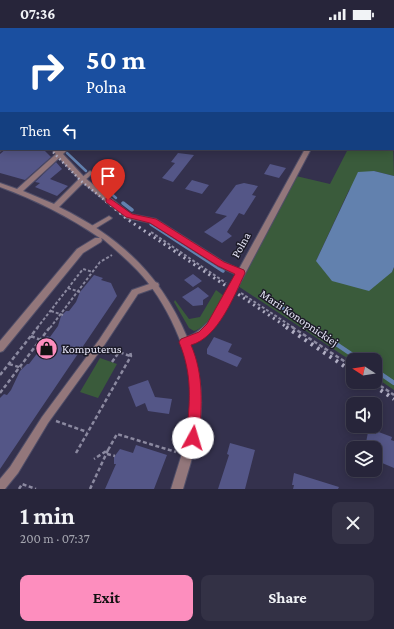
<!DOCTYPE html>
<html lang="en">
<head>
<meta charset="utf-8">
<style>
	body { margin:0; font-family:"Crimson Pro",serif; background:#333145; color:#f1f3f6; height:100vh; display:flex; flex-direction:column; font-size:15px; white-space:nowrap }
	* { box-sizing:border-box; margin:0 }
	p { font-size:13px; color:#a4a5af }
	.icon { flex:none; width:22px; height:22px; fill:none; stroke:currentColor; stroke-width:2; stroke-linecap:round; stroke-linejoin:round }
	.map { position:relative; height:461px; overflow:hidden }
	.side { display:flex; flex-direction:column; background:#27253a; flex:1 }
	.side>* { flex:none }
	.banner { position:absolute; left:0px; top:0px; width:394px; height:122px; box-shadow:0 2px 10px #0003,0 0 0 1px #434254; background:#1a4fa0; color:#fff; overflow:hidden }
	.needle { width:26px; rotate:282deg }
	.fabs { position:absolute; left:346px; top:325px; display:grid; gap:8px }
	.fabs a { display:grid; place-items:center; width:36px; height:36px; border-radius:8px; background:#27253a; box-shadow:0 2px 10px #0003,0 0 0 1px #434254; font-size:20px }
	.pin { position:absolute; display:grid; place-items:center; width:34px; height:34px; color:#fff; margin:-41px -17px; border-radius:50% 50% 50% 0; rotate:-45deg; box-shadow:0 0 4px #0007 }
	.pin .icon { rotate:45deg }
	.me { position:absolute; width:44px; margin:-22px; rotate:6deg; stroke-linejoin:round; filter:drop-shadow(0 0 3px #0008) }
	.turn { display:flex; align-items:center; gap:14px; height:84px; padding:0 20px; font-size:18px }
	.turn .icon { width:52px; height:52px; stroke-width:2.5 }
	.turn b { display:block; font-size:28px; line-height:34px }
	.then { display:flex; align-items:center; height:38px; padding:0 20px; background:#0003; gap:8px; font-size:15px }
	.round { display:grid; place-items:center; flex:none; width:42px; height:42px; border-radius:8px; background:#333145 }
	.headline { display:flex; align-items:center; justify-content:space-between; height:68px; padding:0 20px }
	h1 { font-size:24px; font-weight:700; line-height:30px }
	.button { display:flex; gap:8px; margin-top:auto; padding:8px 20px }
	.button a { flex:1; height:46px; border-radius:8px; background:#fd8ebe; color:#111; font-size:16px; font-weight:700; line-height:46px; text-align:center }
	.button a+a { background:#333145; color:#f1f3f6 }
	.status { display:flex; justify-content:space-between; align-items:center; height:28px; padding:0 20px; background:#27253a; direction:ltr }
	.status svg { height:11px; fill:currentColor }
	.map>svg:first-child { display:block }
	.green { fill:#3a5b3b }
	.water { fill:#6281ae }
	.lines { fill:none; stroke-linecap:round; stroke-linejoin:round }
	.stream-far2 { stroke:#6281ae; stroke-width:2.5 }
	.stream-far1 { stroke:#6281ae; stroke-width:3.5 }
	.stream { stroke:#6281ae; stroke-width:4.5 }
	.building { fill:#545687 }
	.service-casing { stroke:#504e68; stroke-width:2 }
	.minor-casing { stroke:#504e68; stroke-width:2 }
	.path-far1 { stroke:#8b89a0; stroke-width:2; stroke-dasharray:3 2; stroke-linecap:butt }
	.path { stroke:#8b89a0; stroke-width:2.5; stroke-dasharray:4 2.5; stroke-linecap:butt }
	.service { fill:#93777b; fill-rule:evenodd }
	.minor { fill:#93777b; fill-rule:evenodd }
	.rail-far2 { stroke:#b1afc4; stroke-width:2.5; stroke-dasharray:1.5 3; stroke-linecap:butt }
	.rail-far1 { stroke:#b1afc4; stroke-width:3; stroke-dasharray:2 4; stroke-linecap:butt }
	.rail { stroke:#b1afc4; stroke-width:4; stroke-dasharray:2.5 5; stroke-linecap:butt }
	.route { fill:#e11d48; stroke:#92132f }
	.labels { text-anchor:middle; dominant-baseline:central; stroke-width:3; stroke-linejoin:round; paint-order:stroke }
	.street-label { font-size:12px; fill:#e6e5f7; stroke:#1c1b28 }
	.poi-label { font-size:12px; fill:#e6e5f7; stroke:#1c1b28; text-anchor:start }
</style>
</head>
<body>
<div class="status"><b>07:36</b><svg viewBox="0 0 49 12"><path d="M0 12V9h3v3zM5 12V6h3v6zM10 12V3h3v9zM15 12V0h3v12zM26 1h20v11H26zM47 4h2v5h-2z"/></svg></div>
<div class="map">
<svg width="394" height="461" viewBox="0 0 394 461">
	<rect width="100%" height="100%" fill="#34314d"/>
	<path class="green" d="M393,114l1,34 -20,-5 -25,19 -33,71 76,11 2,-5v123l-19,-13v-17h-22v2l-115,-76 58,-110 34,8 18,-35h45z
		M216,262l8,6c-6,11 -17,32 -30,35l-5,-3 -15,-26 1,-2 14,19 11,-2z
		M100,330l17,6 -19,34 -18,-6z"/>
	<path class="water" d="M374,143l20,5v91l-2,5 -23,19 -37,-10 -16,-20 42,-89z"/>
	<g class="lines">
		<path class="stream-far2" d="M67,125l19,18
			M94,150l22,20"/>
		<path class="stream-far1" d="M123,175l9,7
			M151,196l72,47
			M271,272l41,28"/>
		<path class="stream" d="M311,299l49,33
			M375,342l19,13"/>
	</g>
	<path class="building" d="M6,121h37l8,8 -26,23 -25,-7v-19z
		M178,125l16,2 -21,27 -11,-4 13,-15 -4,-1z
		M56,134l6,7 -12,10 18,7 -11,10 -22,-9 5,-4 -5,-1z
		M270,136l16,4 -7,10 -15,-4z
		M192,152l17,5 -7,9 -17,-5z
		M244,155l14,3 -6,9 4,1 -12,19 -5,-2 -12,19 5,4 -10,7 -18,-11 23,-16 -12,-3 21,-28z
		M193,246l9,7 -9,6 -9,-7z
		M94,247l9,3 -2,2 10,3 6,13 -117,173v-71l4,-4 3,1 4,-5 9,-19 7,-7h2l10,-13 2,-8 6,-7 3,1 8,-11 3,-10 5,-5h3l7,-9 4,-10z
		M198,259l11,9 -6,4v5l-10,1 -11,-9z
		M214,309l18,7 -4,8 14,6 -5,9 -30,-13v-5z
		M148,352l7,17 17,2 -3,15 -21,-3 -3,-8 -9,4 -8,-20z
		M376,403l16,6 -1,3 3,1v27l-19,-8v-12h-10l3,-16 8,2z
		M230,415l25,7 -10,39h-27l11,-34 -2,-1z
		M136,417l31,10 -13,34h-49l11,-25h-2v-7l6,-8 13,4z
		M294,445l45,14 -1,2h-45l1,-4h-2z"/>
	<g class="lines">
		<defs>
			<path id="service" d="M90,143l2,1v2l-7,6h-4v-2z
				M109,188l3,2 -1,1 -18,11h-2l-3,-2z
				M155,254l3,1 1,2 -1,2 -20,7 -33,50 -57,79 -30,50 -13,16h-5v-10l10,-12 32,-50 57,-77 33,-50z"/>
			<path id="minor" d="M0,61l1,1v4l-1,-1z
				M0,118h1v3h2l-3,2z
				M51,121h6l2,2 2,-2h7l-5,5 22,24 46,36 25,5 68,43 15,7 66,-120h6l-83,157c-10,16 -19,32 -38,38 21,56 9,91 -7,145h-12c9,-30 21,-61 21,-92 0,-42 -26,-97 -55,-127 -11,-11 -22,-21 -34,-31l-2,-1 1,2 -1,2 -18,11 -80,98 -3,1v-11l77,-92 18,-11h5c-31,-21 -64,-38 -100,-51v-4l17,6 39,-35zM59,130l20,21 -25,25 -31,-13zM83,155l43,35 25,5 67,43 19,9c-12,22 -25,53 -50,62 -26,-62 -67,-100 -128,-130z"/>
		</defs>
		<use href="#service" class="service-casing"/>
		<use href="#minor" class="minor-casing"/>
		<path class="path-far1" d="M151,204l75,51
			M68,260l12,4
			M241,265l53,35
			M51,283l12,4
			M37,300l46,-59 10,3
			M50,300l50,-66 12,-7"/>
		<path class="path" d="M292,299l61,40
			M31,308l12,5
			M108,321l11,3
			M112,334l7,-10 11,4
			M9,336l13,4
			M0,347l38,-48
			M375,354l19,13
			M0,365l50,-66
			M56,393l31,11
			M108,422l9,-16 59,18
			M76,425l55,-97 -1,-5
			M107,426l8,2
			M19,461l3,-5 14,5
			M90,461l18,-39 -14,9"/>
		<use href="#service" class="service"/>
		<use href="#minor" class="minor"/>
		<path class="rail-far2" d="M50,121l31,32 26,21"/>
		<path class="rail-far1" d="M106,173l21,18 161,109"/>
		<path class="rail" d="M286,299l67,45
			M368,354l26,17"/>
	</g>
	<path class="route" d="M108,169l24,17 24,5 68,43 20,8 1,3c-11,23 -27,65 -54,72 13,30 11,61 8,93l-2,4 -4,2 -5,-2 -2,-4c4,-34 7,-63 -7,-96l2,-3 18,-7 8,-8 28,-50 -17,-8 -68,-43 -24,-6 -20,-15v-4z"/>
	<defs>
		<symbol id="shop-disc" viewBox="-11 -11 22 22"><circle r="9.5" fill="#fd8ebe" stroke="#1c1b28"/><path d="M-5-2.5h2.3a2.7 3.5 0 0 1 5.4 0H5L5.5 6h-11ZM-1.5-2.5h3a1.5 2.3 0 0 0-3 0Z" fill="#111"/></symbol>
	</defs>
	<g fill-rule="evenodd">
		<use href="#shop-disc" x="34" y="308" width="25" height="25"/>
	</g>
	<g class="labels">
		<g class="street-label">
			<text transform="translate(241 217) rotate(-61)">Polna</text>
			<text transform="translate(299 290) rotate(34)">Marii Konopnickiej</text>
		</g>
		<g class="poi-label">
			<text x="62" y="321">Komputerus</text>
		</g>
	</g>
</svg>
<div class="fabs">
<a><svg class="needle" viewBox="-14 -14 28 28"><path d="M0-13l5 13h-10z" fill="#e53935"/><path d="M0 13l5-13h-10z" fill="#a4a5af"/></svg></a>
<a><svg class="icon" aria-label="sound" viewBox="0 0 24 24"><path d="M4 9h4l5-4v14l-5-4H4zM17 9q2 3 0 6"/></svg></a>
<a><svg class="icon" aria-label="layers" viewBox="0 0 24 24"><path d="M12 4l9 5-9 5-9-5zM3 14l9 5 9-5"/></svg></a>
</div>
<div class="pin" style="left:108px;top:172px;background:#d93025"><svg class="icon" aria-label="arrive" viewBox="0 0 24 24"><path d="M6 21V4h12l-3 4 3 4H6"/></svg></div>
<svg class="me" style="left:193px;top:410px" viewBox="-20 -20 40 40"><circle r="19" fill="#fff"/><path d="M0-13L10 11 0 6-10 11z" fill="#e11d48"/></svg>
<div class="banner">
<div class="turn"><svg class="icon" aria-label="right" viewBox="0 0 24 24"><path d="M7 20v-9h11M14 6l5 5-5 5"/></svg><div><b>50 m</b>Polna</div></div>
<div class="then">Then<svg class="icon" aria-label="left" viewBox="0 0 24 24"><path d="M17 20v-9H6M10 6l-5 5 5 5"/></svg></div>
</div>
</div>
<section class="side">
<div class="headline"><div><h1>1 min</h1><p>200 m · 07:37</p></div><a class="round"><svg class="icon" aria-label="close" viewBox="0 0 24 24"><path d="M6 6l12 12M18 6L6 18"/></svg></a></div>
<div class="button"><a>Exit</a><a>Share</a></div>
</section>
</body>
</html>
